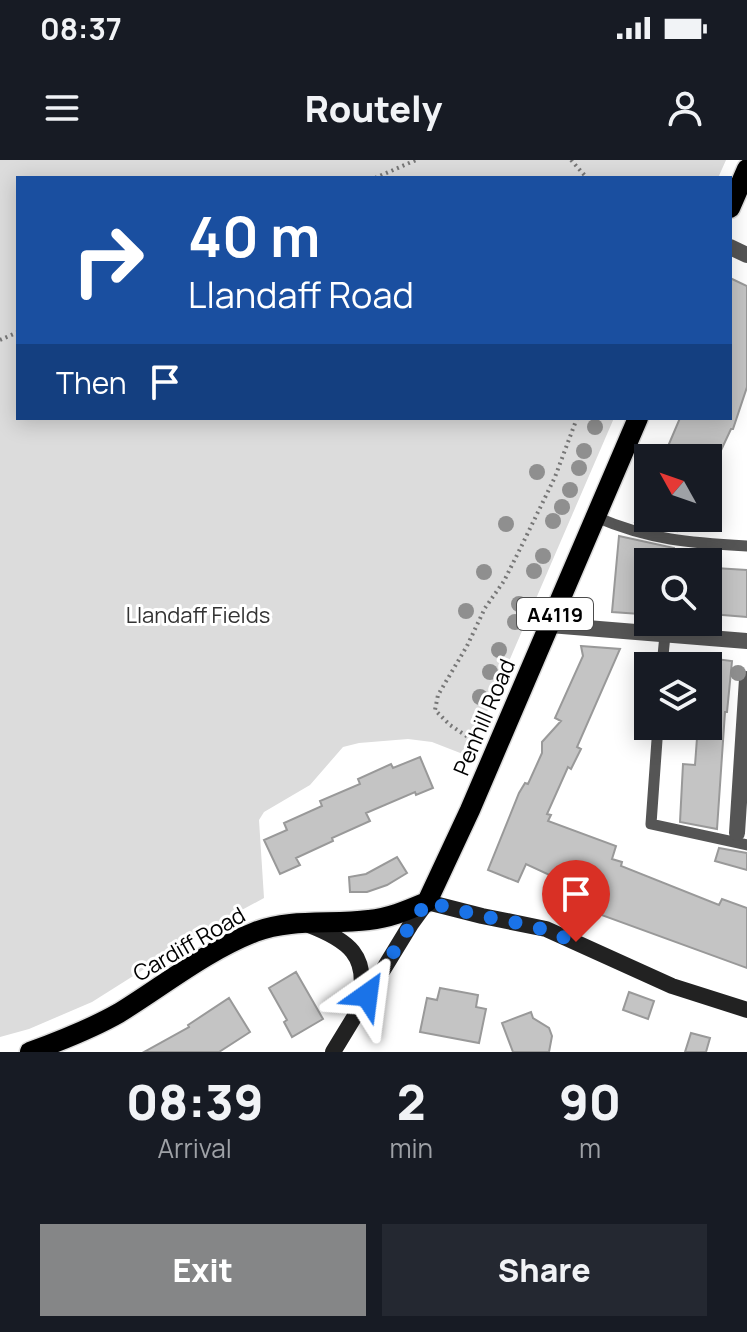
<!DOCTYPE html>
<html lang="en">
<head>
<meta charset="utf-8">
<style>
	body { margin:0; font-family:Manrope,sans-serif; background:#242831; color:#f1f3f6; height:100vh; display:flex; flex-direction:column; font-size:30px; white-space:nowrap }
	* { box-sizing:border-box; margin:0 }
	p { font-size:26px; color:#9ea1a6 }
	.icon { flex:none; width:44px; height:44px; fill:none; stroke:currentColor; stroke-width:2; stroke-linecap:round; stroke-linejoin:round }
	.map { position:relative; height:892px; overflow:hidden }
	.drawer { display:flex; flex-direction:column; background:#171b24; flex:1 }
	.drawer>* { flex:none }
	.top-card { position:absolute; left:16px; top:16px; width:716px; height:244px; border-radius:0px; box-shadow:0 4px 20px #0003; background:#1a4fa0; color:#fff; overflow:hidden }
	.needle { width:52px; rotate:310deg }
	.fabs { position:absolute; left:634px; top:284px; display:grid; gap:16px }
	.fabs a { display:grid; place-items:center; width:88px; height:88px; border-radius:0px; background:#171b24; box-shadow:0 4px 20px #0003; font-size:40px }
	.pin { position:absolute; display:grid; place-items:center; width:68px; height:68px; color:#fff; margin:-82px -34px; border-radius:50% 50% 50% 0; rotate:-45deg; box-shadow:0 0 8px #0007 }
	.pin .icon { rotate:45deg }
	.me { position:absolute; width:88px; margin:-44px; rotate:31deg; stroke-linejoin:round; filter:drop-shadow(0 0 6px #0008) }
	.turn { display:flex; align-items:center; gap:28px; height:168px; padding:0 40px; font-size:36px }
	.turn .icon { width:104px; height:104px; stroke-width:2.5 }
	.turn b { display:block; font-size:56px; line-height:68px }
	.then { display:flex; align-items:center; height:76px; padding:0 40px; background:#0003; gap:16px; font-size:30px }
	.eta { display:flex; justify-content:space-evenly; align-items:center; height:136px; text-align:center }
	.eta b { font-size:48px; font-weight:800; line-height:56px }
	.button { display:flex; gap:16px; margin-top:auto; padding:16px 40px }
	.button a { flex:1; height:92px; border-radius:0px; background:#858687; color:#fff; font-size:32px; font-weight:800; line-height:92px; text-align:center }
	.button a+a { background:#242831; color:#f1f3f6 }
	.status { display:flex; justify-content:space-between; align-items:center; height:56px; padding:0 40px; background:#171b24; direction:ltr }
	.status svg { height:22px; fill:currentColor }
	header { display:flex; justify-content:space-between; align-items:center; height:104px; padding:0 40px; background:#171b24; font-size:36px; font-weight:800 }
	.map>svg:first-child { display:block }
	.green { fill:#dcdcdc }
	.building { fill:#c4c4c4; stroke:#999; stroke-width:2 }
	.lines { fill:none; stroke-linecap:round; stroke-linejoin:round }
	.primary-casing { stroke:#dbdbdb; stroke-width:23 }
	.path { stroke:#777; stroke-width:4; stroke-dasharray:2 4; stroke-linecap:butt }
	.lane { stroke:#555; stroke-width:11 }
	.street { stroke:#555; stroke-width:16 }
	.secondary { stroke:#222; stroke-width:16 }
	.primary { stroke:#000; stroke-width:20 }
	.tree { fill:#8f8f8f }
	.route { stroke:#1a73e8; stroke-width:14; stroke-dasharray:0 25.2 }
	.labels { text-anchor:middle; dominant-baseline:central; stroke-width:6; stroke-linejoin:round; paint-order:stroke }
	.shield { fill:#fff; stroke:#4c4c4c; stroke-width:2 }
	.shield-label { font-size:20px; font-weight:bold; fill:#000 }
	.park-label { font-size:22px; fill:#333; stroke:#fff }
	.street-label { font-size:22px; fill:#000; stroke:#fff }
</style>
</head>
<body>
<div class="status"><b>08:37</b><svg viewBox="0 0 49 12"><path d="M0 12V9h3v3zM5 12V6h3v6zM10 12V3h3v9zM15 12V0h3v12zM26 1h20v11H26zM47 4h2v5h-2z"/></svg></div>
<header><svg class="icon" aria-label="menu" viewBox="0 0 24 24"><path d="M4 6h16M4 12h16M4 18h16"/></svg>Routely<svg class="icon" aria-label="person" viewBox="0 0 24 24"><circle cx="12" cy="8" r="4"/><path d="M4 21q1-7 8-7t8 7"/></svg></header>
<div class="map">
<svg width="747" height="892" viewBox="0 0 747 892">
	<rect width="100%" height="100%" fill="#fff"/>
	<path class="green" d="M0,0h726l-8,18h-700v240h596l-146,338 -36,-14 -24,-3 -49,4 -16,4 -33,38 -46,27 -5,8 5,78 -50,27 -122,77 -63,27 -29,8z"/>
	<path class="building" d="M730,118l17,8v101l-14,42h-2l-23,49v-20h-45l17,-40h50z
		M637,358h46l-6,13 -42,-9z
		M619,376l55,12 -1,14h-25v47l-7,-1 -1,6 -28,-2z
		M715,408l32,2v47l-36,-3z
		M581,486l39,3 -43,98 4,2 -10,20 -3,-2 -21,47 4,1 -3,6 68,25 -4,13 10,3 -1,4 98,39 3,-6 25,9v60l-195,-71 5,-13 -5,-2 2,-5 -28,-13 -8,18 -30,-12 31,-77 6,-10 3,1 14,-31v-11l19,-21 -6,-3 28,-62z
		M708,498l24,3 -5,51h-2l-8,117 -37,-7 3,-58 12,1 2,-27h11z
		M420,597l13,31 -17,7 -1,-3 -49,21 4,8 -38,17 1,3 -37,17 4,7 -20,9 -16,-34 23,-10 -3,-7 38,-17 -2,-5 40,-17 -2,-5 33,-15 2,4z
		M719,688l28,5v17l-32,-9z
		M397,697l10,16 -20,12 -20,7h-17l-1,-15 17,-3z
		M296,812l27,47 -31,18 -8,-15 3,-2 -18,-32z
		M440,828l38,7 -2,12 10,2 -7,34 -59,-11 7,-34 10,2z
		M629,832l25,9 -6,18 -25,-9z
		M229,838l21,34 -31,20h-75l45,-25 -1,-2z
		M531,852l2,6 16,10 3,8 -3,16h-36l-11,-29z
		M691,873l19,5 -4,14h-21z"/>
	<g class="lines">
		<defs>
			<path id="primary" d="M730,48l17,-39
				M30,892c30,-11 61,-23 89,-39 44,-27 87,-62 136,-81 36,-14 76,-7 114,-12 21,-2 39,-10 58,-18l43,-92 168,-392"/>
		</defs>
		<use href="#primary" class="primary-casing"/>
		<path class="path" d="M571,0l16,18
			M375,18l41,-18
			M0,180l18,-8
			M477,583l-27,-18 -15,-15 3,-15 29,-49 18,-38 19,-27 18,-36 33,-68 22,-59"/>
		<path class="lane" d="M596,357c53,23 95,26 151,29
			M662,506l3,-31
			M658,566l-7,98 96,21"/>
		<path class="street" d="M730,87l17,8
			M550,465l197,16
			M737,673l10,-154"/>
		<path class="secondary" d="M309,765c39,15 61,31 50,76
			M333,892l78,-128 16,-22 55,14 64,13 126,57 75,24"/>
		<use href="#primary" class="primary"/>
	</g>
	<g class="tree">
		<circle cx="595" cy="267" r="8"/>
		<circle cx="584" cy="291" r="8"/>
		<circle cx="579" cy="308" r="8"/>
		<circle cx="537" cy="312" r="8"/>
		<circle cx="570" cy="330" r="8"/>
		<circle cx="562" cy="347" r="8"/>
		<circle cx="553" cy="361" r="8"/>
		<circle cx="506" cy="364" r="8"/>
		<circle cx="543" cy="396" r="8"/>
		<circle cx="534" cy="411" r="8"/>
		<circle cx="484" cy="412" r="8"/>
		<circle cx="519" cy="444" r="8"/>
		<circle cx="466" cy="451" r="8"/>
		<circle cx="515" cy="462" r="8"/>
		<circle cx="499" cy="490" r="8"/>
		<circle cx="490" cy="512" r="8"/>
		<circle cx="738" cy="513" r="8"/>
		<circle cx="480" cy="537" r="8"/>
	</g>
	<g class="lines">
		<path class="route" d="M367,835l44,-71 16,-22 55,14 51,10 43,16"/>
	</g>
	<g class="labels">
		<rect class="shield" x="517" y="438" width="76" height="32" rx="6"/>
		<g class="shield-label">
			<text x="555" y="454">A4119</text>
		</g>
		<g class="park-label">
			<text x="198" y="455">Llandaff Fields</text>
		</g>
		<g class="street-label">
			<text transform="translate(484 557) rotate(-67)">Penhill Road</text>
			<text transform="translate(189 784) rotate(-30)">Cardiff Road</text>
		</g>
	</g>
</svg>
<div class="fabs">
<a><svg class="needle" viewBox="-14 -14 28 28"><path d="M0-13l5 13h-10z" fill="#e53935"/><path d="M0 13l5-13h-10z" fill="#9ea1a6"/></svg></a>
<a><svg class="icon" aria-label="search" viewBox="0 0 24 24"><circle cx="10" cy="10" r="6"/><path d="M15 15l6 6"/></svg></a>
<a><svg class="icon" aria-label="layers" viewBox="0 0 24 24"><path d="M12 4l9 5-9 5-9-5zM3 14l9 5 9-5"/></svg></a>
</div>
<div class="pin" style="left:576px;top:782px;background:#d93025"><svg class="icon" aria-label="arrive" viewBox="0 0 24 24"><path d="M6 21V4h12l-3 4 3 4H6"/></svg></div>
<svg class="me" style="left:367px;top:835px" viewBox="-20 -20 40 40"><path d="M0-17L14 15 0 8-14 15z" fill="#1a73e8" stroke="#fff" stroke-width="4"/></svg>
<div class="top-card">
<div class="turn"><svg class="icon" aria-label="right" viewBox="0 0 24 24"><path d="M7 20v-9h11M14 6l5 5-5 5"/></svg><div><b>40 m</b>Llandaff Road</div></div>
<div class="then">Then<svg class="icon" aria-label="arrive" viewBox="0 0 24 24"><path d="M6 21V4h12l-3 4 3 4H6"/></svg></div>
</div>
</div>
<section class="drawer">
<div class="eta">
<div><b>08:39</b><p>Arrival</p></div>
<div><b>2</b><p>min</p></div>
<div><b>90</b><p>m</p></div>
</div>
<div class="button"><a>Exit</a><a>Share</a></div>
</section>
</body>
</html>
